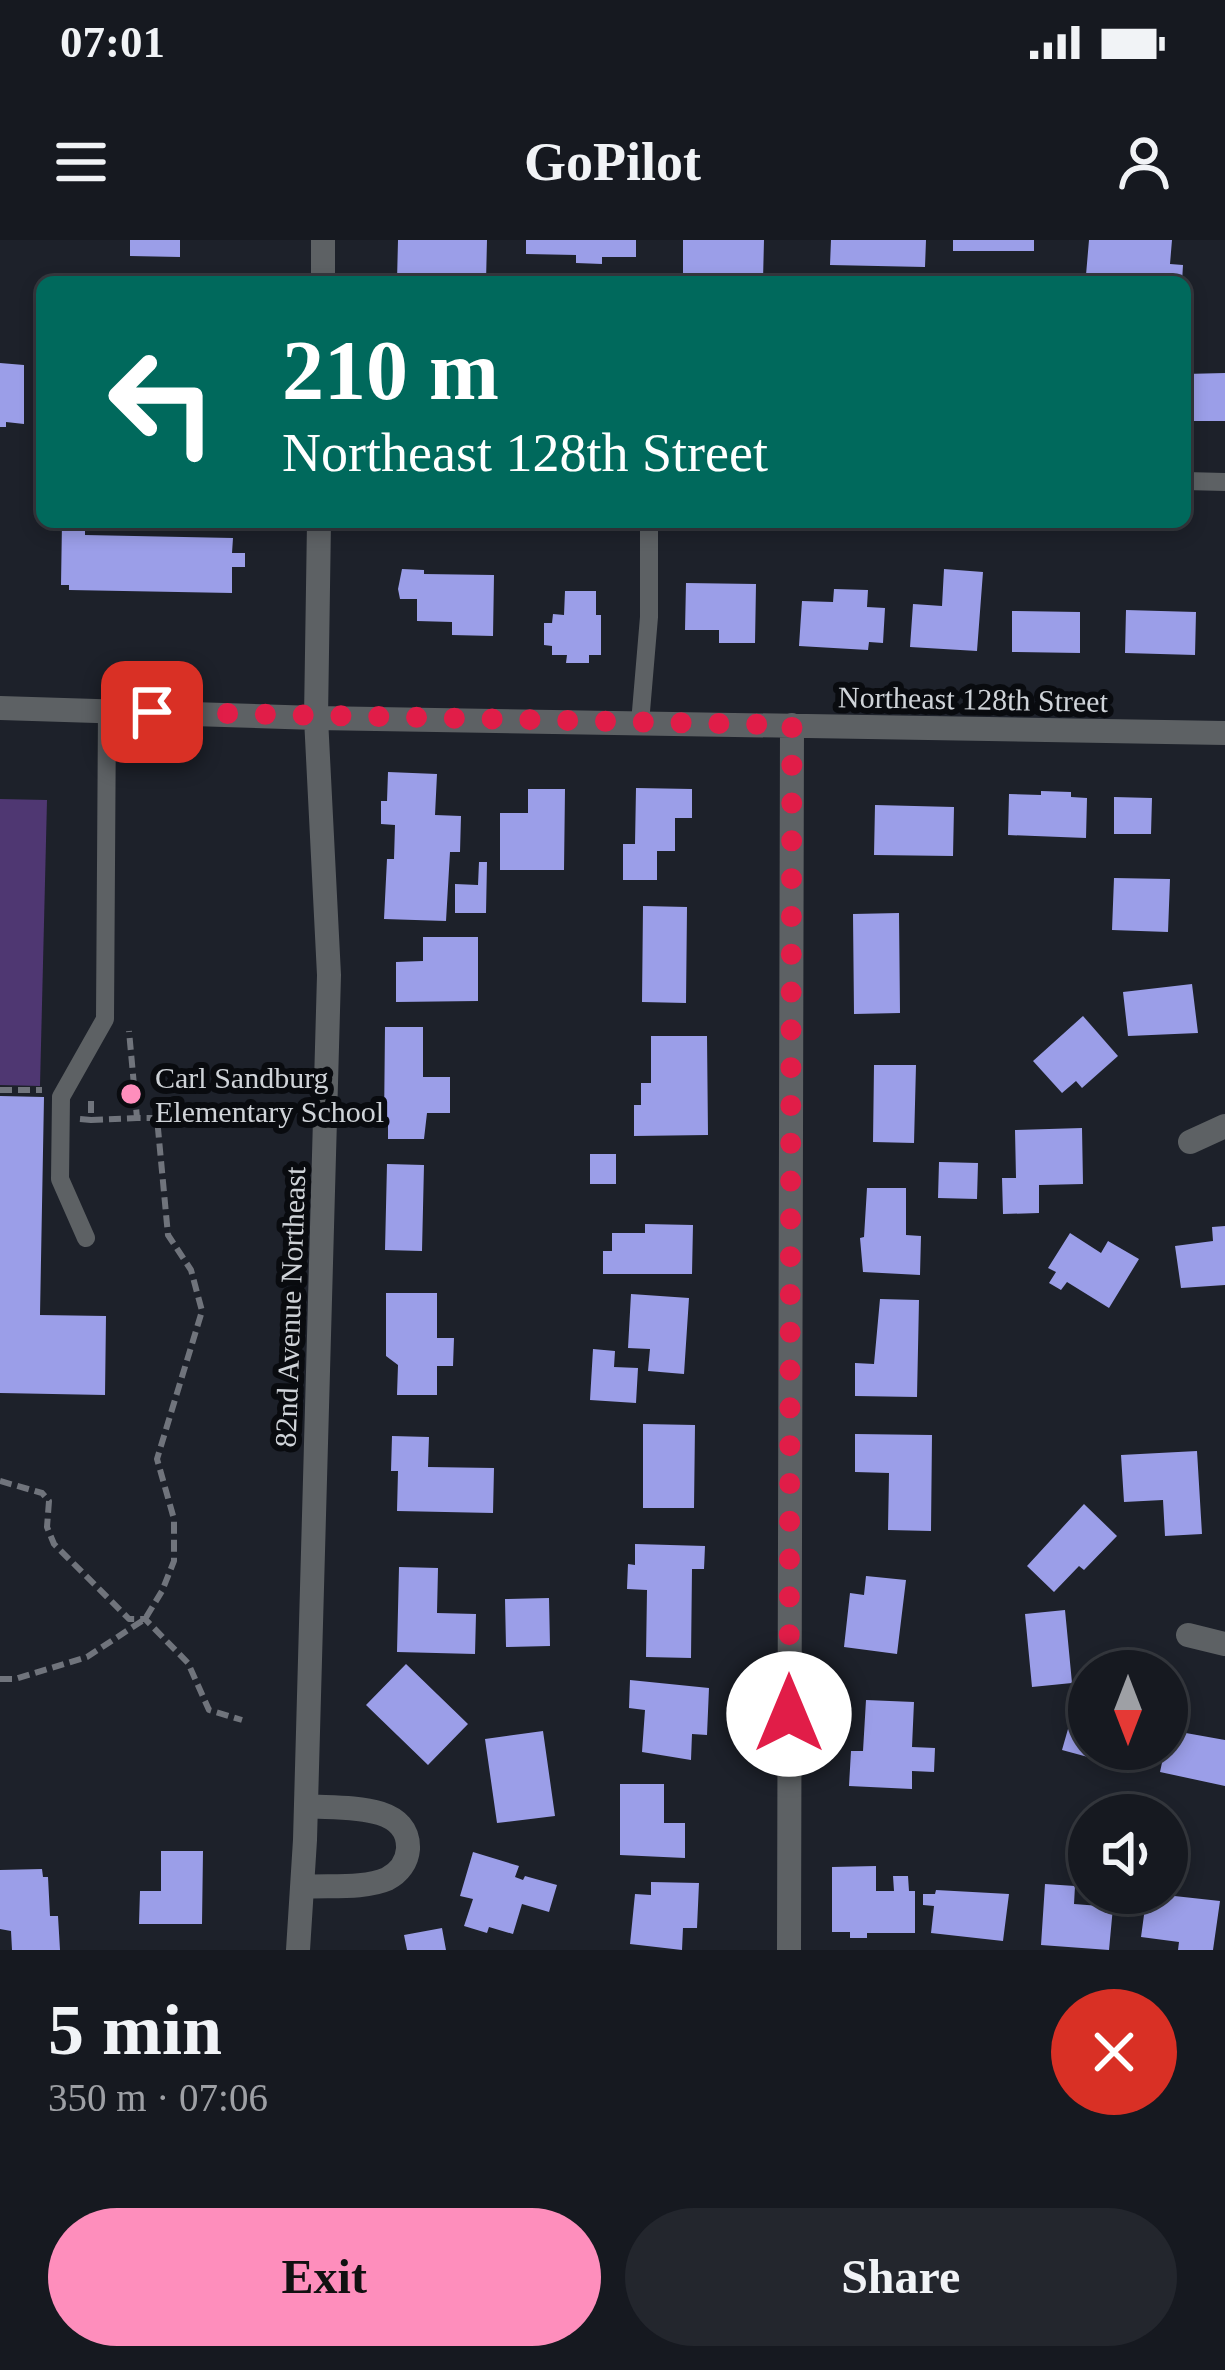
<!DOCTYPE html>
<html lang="en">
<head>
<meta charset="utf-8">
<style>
	body { margin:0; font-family:Georgia,serif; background:#23262d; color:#f1f3f6; height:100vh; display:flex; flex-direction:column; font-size:45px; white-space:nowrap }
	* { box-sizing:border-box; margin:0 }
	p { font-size:39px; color:#9ea0a5 }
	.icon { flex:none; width:66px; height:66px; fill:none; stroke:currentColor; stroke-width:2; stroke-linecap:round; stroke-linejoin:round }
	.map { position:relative; height:1710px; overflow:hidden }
	.side { display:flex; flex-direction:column; background:#161920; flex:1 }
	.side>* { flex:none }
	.top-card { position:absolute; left:36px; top:36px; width:1155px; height:252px; border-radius:18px; box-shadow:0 6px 18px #0003,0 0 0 3px #35383e; background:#00695c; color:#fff; overflow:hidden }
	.needle { width:78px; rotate:180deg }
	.tools { position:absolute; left:1068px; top:1410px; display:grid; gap:24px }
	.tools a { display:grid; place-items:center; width:120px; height:120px; border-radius:50%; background:#161920; box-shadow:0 6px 18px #0003,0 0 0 3px #35383e; font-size:60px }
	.pin { position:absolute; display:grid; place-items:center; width:102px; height:102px; color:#fff; margin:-51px; border-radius:24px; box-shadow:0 6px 18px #0006 }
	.me { position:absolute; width:132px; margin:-66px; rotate:0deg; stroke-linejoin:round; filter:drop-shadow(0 0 9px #0008) }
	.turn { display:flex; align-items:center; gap:42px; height:252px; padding:0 48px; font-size:54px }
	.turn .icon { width:156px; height:156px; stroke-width:2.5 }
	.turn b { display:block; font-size:84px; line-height:102px }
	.round { display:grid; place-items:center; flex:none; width:126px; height:126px; border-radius:63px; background:#23262d }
	.overview { display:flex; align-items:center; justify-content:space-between; height:204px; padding:0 48px }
	h1 { font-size:72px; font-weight:600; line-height:90px }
	.cta { display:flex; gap:24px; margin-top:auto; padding:24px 48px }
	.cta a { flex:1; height:138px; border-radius:72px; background:#fe8ebc; color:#111; font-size:48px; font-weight:600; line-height:138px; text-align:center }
	.cta a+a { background:#23262d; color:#f1f3f6 }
	.status { display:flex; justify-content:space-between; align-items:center; height:84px; padding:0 60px; background:#161920; direction:ltr }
	.status svg { height:33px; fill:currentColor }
	header { display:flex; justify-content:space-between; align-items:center; height:156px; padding:0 48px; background:#161920; font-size:54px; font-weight:600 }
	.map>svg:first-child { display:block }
	.green { fill:#4f3772 }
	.building { fill:#9b9ee8 }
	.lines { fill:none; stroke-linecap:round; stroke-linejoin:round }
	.path { stroke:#70747c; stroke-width:6; stroke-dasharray:12 6; stroke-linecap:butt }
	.lane { stroke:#5d6164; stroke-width:18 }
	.street { stroke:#5d6164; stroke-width:24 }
	.route { stroke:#e11d48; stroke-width:21; stroke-dasharray:0 37.8 }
	.poi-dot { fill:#fe8ebc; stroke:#090b0f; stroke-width:4.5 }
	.labels { text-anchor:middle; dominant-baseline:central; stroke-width:12; stroke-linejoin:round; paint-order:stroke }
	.street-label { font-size:30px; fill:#cfd3d8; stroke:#090b0f }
	.poi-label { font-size:30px; fill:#cfd3d8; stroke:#090b0f; text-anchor:start }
</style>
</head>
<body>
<div class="status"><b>07:01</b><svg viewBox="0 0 49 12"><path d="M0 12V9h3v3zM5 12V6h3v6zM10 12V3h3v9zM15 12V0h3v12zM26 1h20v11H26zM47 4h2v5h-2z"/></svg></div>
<header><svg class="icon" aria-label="menu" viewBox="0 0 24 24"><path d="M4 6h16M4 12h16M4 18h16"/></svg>GoPilot<svg class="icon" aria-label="person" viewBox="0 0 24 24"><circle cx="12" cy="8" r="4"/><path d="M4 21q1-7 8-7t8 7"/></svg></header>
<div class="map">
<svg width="1225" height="1710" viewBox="0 0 1225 1710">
	<rect width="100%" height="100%" fill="#1d212a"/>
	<path class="green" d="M0,559l47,1 -7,286 -40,-1z"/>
	<path class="building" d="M130,0h50v17l-50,-1z
		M398,0h89l-1,42 -89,-1z
		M526,0h110v17h-34v7l-26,-1v-8l-50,-1z
		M683,0h81l-1,40h-80z
		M831,0h95l-1,27 -95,-2z
		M953,0h81v11h-81z
		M1089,0h83l-2,24 13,1 -1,17 -96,-7z
		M0,123l24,2v59l-18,-2v5h-6z
		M1225,133v48h-40v-47z
		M62,282h23v13l148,3 -1,15h13v14h-13v26l-163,-3v-5h-8z
		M402,329l22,1v4l70,1 -1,61 -41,-1v-13l-35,-1v-22h-17l-2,-10z
		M944,329l39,3 -6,79 -67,-4 3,-43 29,2z
		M686,343l70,1 -1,59h-36v-13h-34z
		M834,349l34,1 -1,17 18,1 -2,35 -14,-1 -1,8 -69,-4 3,-45 31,1z
		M565,351h31v24h5v40h-12v8h-23l1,-8h-15v-9l-8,-1v-22h8l1,-9 11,1z
		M1126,370l70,2 -1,43 -70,-2z
		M1012,371l68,1v41l-68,-1z
		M388,532l49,2 -2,41 26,1 -1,36h-10l-4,69 -62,-2 3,-60h7l1,-34 -14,-1v-23h6z
		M636,548l56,1v29h-17v33h-18v29h-34v-36h12z
		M528,549h37l-1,81h-64v-57h28z
		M1041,551l30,1v5l16,1 -1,40 -78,-3 1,-41 32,1z
		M1114,557l38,1 -1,36h-37z
		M875,565l79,2 -1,49 -79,-1z
		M479,622h8l-1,51h-31v-29l23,1z
		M1114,638l56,1 -2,53 -56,-2z
		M643,666l44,1 -1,96 -44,-1z
		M899,673l1,100 -46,1 -1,-100z
		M423,697h55v64l-82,1v-40l27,-1z
		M1192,744l6,49 -70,3 -5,-44z
		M1083,776l35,40 -36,32 -6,-7 -14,12 -29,-32z
		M385,787h38v50h27v36h-23l-3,26h-36v-15h-4z
		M651,796h56l1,99 -74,1v-31h7v-22h10z
		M874,825h42l-2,78 -41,-1z
		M0,856l44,1 -4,218 66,1 -1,79 -105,-2z
		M1082,888l1,56 -44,1v28l-36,1 -1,-36h14l-1,-48z
		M590,914h26v30h-26z
		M939,922l39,1 -1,36 -39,-1z
		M387,924l37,1 -2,86 -37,-1z
		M867,948h39v47l15,1 -1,39 -57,-3 -3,-34 4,-1z
		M645,984l48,1 -1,49h-89v-23h9v-18h33z
		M1225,986v59l-44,3 -6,-42 38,-5 -1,-14z
		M1070,993l31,20 7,-12 31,18 -30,49 -42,-26 -6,8 -12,-7 7,-11 -8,-4z
		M386,1053h51v45h17l-1,28h-16v29h-40l1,-30 -12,-9z
		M631,1054l58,4 -5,76 -36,-3 2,-22 -22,-1z
		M880,1059l39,1 -2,97 -62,-1v-33l19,1z
		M593,1109l22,2 -1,16 24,1 -2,35 -46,-3z
		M643,1184l52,1 -1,83h-51z
		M855,1194l77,1 -1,96 -43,-1 1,-57 -34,-1z
		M392,1196l37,1 -1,30 66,1 -1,45 -96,-2 1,-40h-7z
		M1197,1211l5,83 -37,2 -2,-36 -39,2 -3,-47z
		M1084,1264l33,32 -33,34 -5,-4 -25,26 -27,-26z
		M635,1304l70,2 -1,23h-12l-1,89 -45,-1 1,-67 -20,-1 1,-25 7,1z
		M399,1327l39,1 -1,45 39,1 -1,40 -78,-2z
		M866,1336l40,4 -9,74 -53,-7 6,-54 14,2z
		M549,1358l1,48 -44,1 -1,-48z
		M1065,1370l7,73 -40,4 -7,-73z
		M406,1424l62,60 -40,41 -62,-60z
		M630,1440l79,8 -2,47 -15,-1 -1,26 -49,-8 3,-42 -16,-2z
		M866,1460l48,2 -2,45 23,1 -1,24 -22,-1v18l-63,-3 2,-35h12z
		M1074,1468l15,3v38h52l-5,21 -74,-20z
		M1169,1490l56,10v46l-65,-14z
		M543,1491l12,85 -58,7 -12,-84z
		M620,1544h44v39h21v35l-65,-3z
		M161,1611h42l-1,73h-63l1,-33h21z
		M473,1612l46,14 -4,11 8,3 2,-4 32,9 -8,27 -27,-8 -9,30 -24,-7 -2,6 -23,-7 9,-27 -13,-3z
		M876,1626v25h18l-1,-15h15l1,15h6v42h-48v5h-17v-6h-18v-65z
		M42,1629l1,8h5l2,39h8l2,34h-48l-1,-19 -11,-2v-59z
		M651,1642l48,1 -2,45h-14l-1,22 -52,-6 5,-50 16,1z
		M1045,1644l30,2 -1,18 39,3 -4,43 -68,-5z
		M936,1650l73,4 -6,47 -72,-8 3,-27 -11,-1v-11h12z
		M1147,1653l73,8 -7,49h-35l1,-8 -38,-5z
		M442,1688l4,22h-39l-3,-15z"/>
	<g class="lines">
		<path class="path" d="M0,850h42
			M80,879l11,1v-25
			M91,880l46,-2
			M0,1241l42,12 7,8 -2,26 7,17 75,75h16l43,44 21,47 33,10
			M0,1439h15l72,-22 58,-38 17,-28 12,-30v-42l-17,-60 45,-148 -11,-41 -23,-35 -11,-117h-20l-8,-87"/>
		<path class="lane" d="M1185,241l40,1
			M640,483l9,-106v-95
			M86,998l-26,-59 1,-82 44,-78 2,-308"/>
		<path class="street" d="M323,42v-42
			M0,468l316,10 909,15
			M1190,902l35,-16
			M1188,1395l37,9
			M302,1647c26,-2 62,2 85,-8 12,-6 20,-17 21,-30 2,-48 -71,-40 -102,-43
			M298,1710l7,-110 24,-865 -13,-257 3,-196
			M789,1710l3,-1225"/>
	</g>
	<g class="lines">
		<path class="route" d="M152,472l640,13 -3,989"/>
	</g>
	<circle class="poi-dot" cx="131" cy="854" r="12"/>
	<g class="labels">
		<g class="street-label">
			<text transform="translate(973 459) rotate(1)">Northeast 128th Street</text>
			<text transform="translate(290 1067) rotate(-88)">82nd Avenue Northeast</text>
		</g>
		<g class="poi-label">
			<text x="155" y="837">Carl Sandburg<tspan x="155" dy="34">Elementary School</tspan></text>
		</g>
	</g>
</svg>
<div class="tools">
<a><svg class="needle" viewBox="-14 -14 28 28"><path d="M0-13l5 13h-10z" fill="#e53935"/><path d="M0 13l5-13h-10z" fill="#9ea0a5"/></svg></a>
<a><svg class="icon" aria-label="sound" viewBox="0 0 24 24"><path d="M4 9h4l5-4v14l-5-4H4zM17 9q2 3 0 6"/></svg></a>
</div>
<div class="pin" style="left:152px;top:472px;background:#d93025"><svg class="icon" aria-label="arrive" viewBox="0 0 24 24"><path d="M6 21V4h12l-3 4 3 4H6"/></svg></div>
<svg class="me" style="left:789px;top:1474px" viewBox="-20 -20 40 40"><circle r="19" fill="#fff"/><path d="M0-13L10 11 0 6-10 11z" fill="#e11d48"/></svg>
<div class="top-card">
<div class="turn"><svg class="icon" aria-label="left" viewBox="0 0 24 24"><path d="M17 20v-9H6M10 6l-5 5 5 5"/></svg><div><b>210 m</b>Northeast 128th Street</div></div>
</div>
</div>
<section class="side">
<div class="overview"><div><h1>5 min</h1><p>350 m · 07:06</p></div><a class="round" style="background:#d93025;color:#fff"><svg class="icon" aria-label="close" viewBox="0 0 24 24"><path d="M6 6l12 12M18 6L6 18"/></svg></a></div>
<div class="cta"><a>Exit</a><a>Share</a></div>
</section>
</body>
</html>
